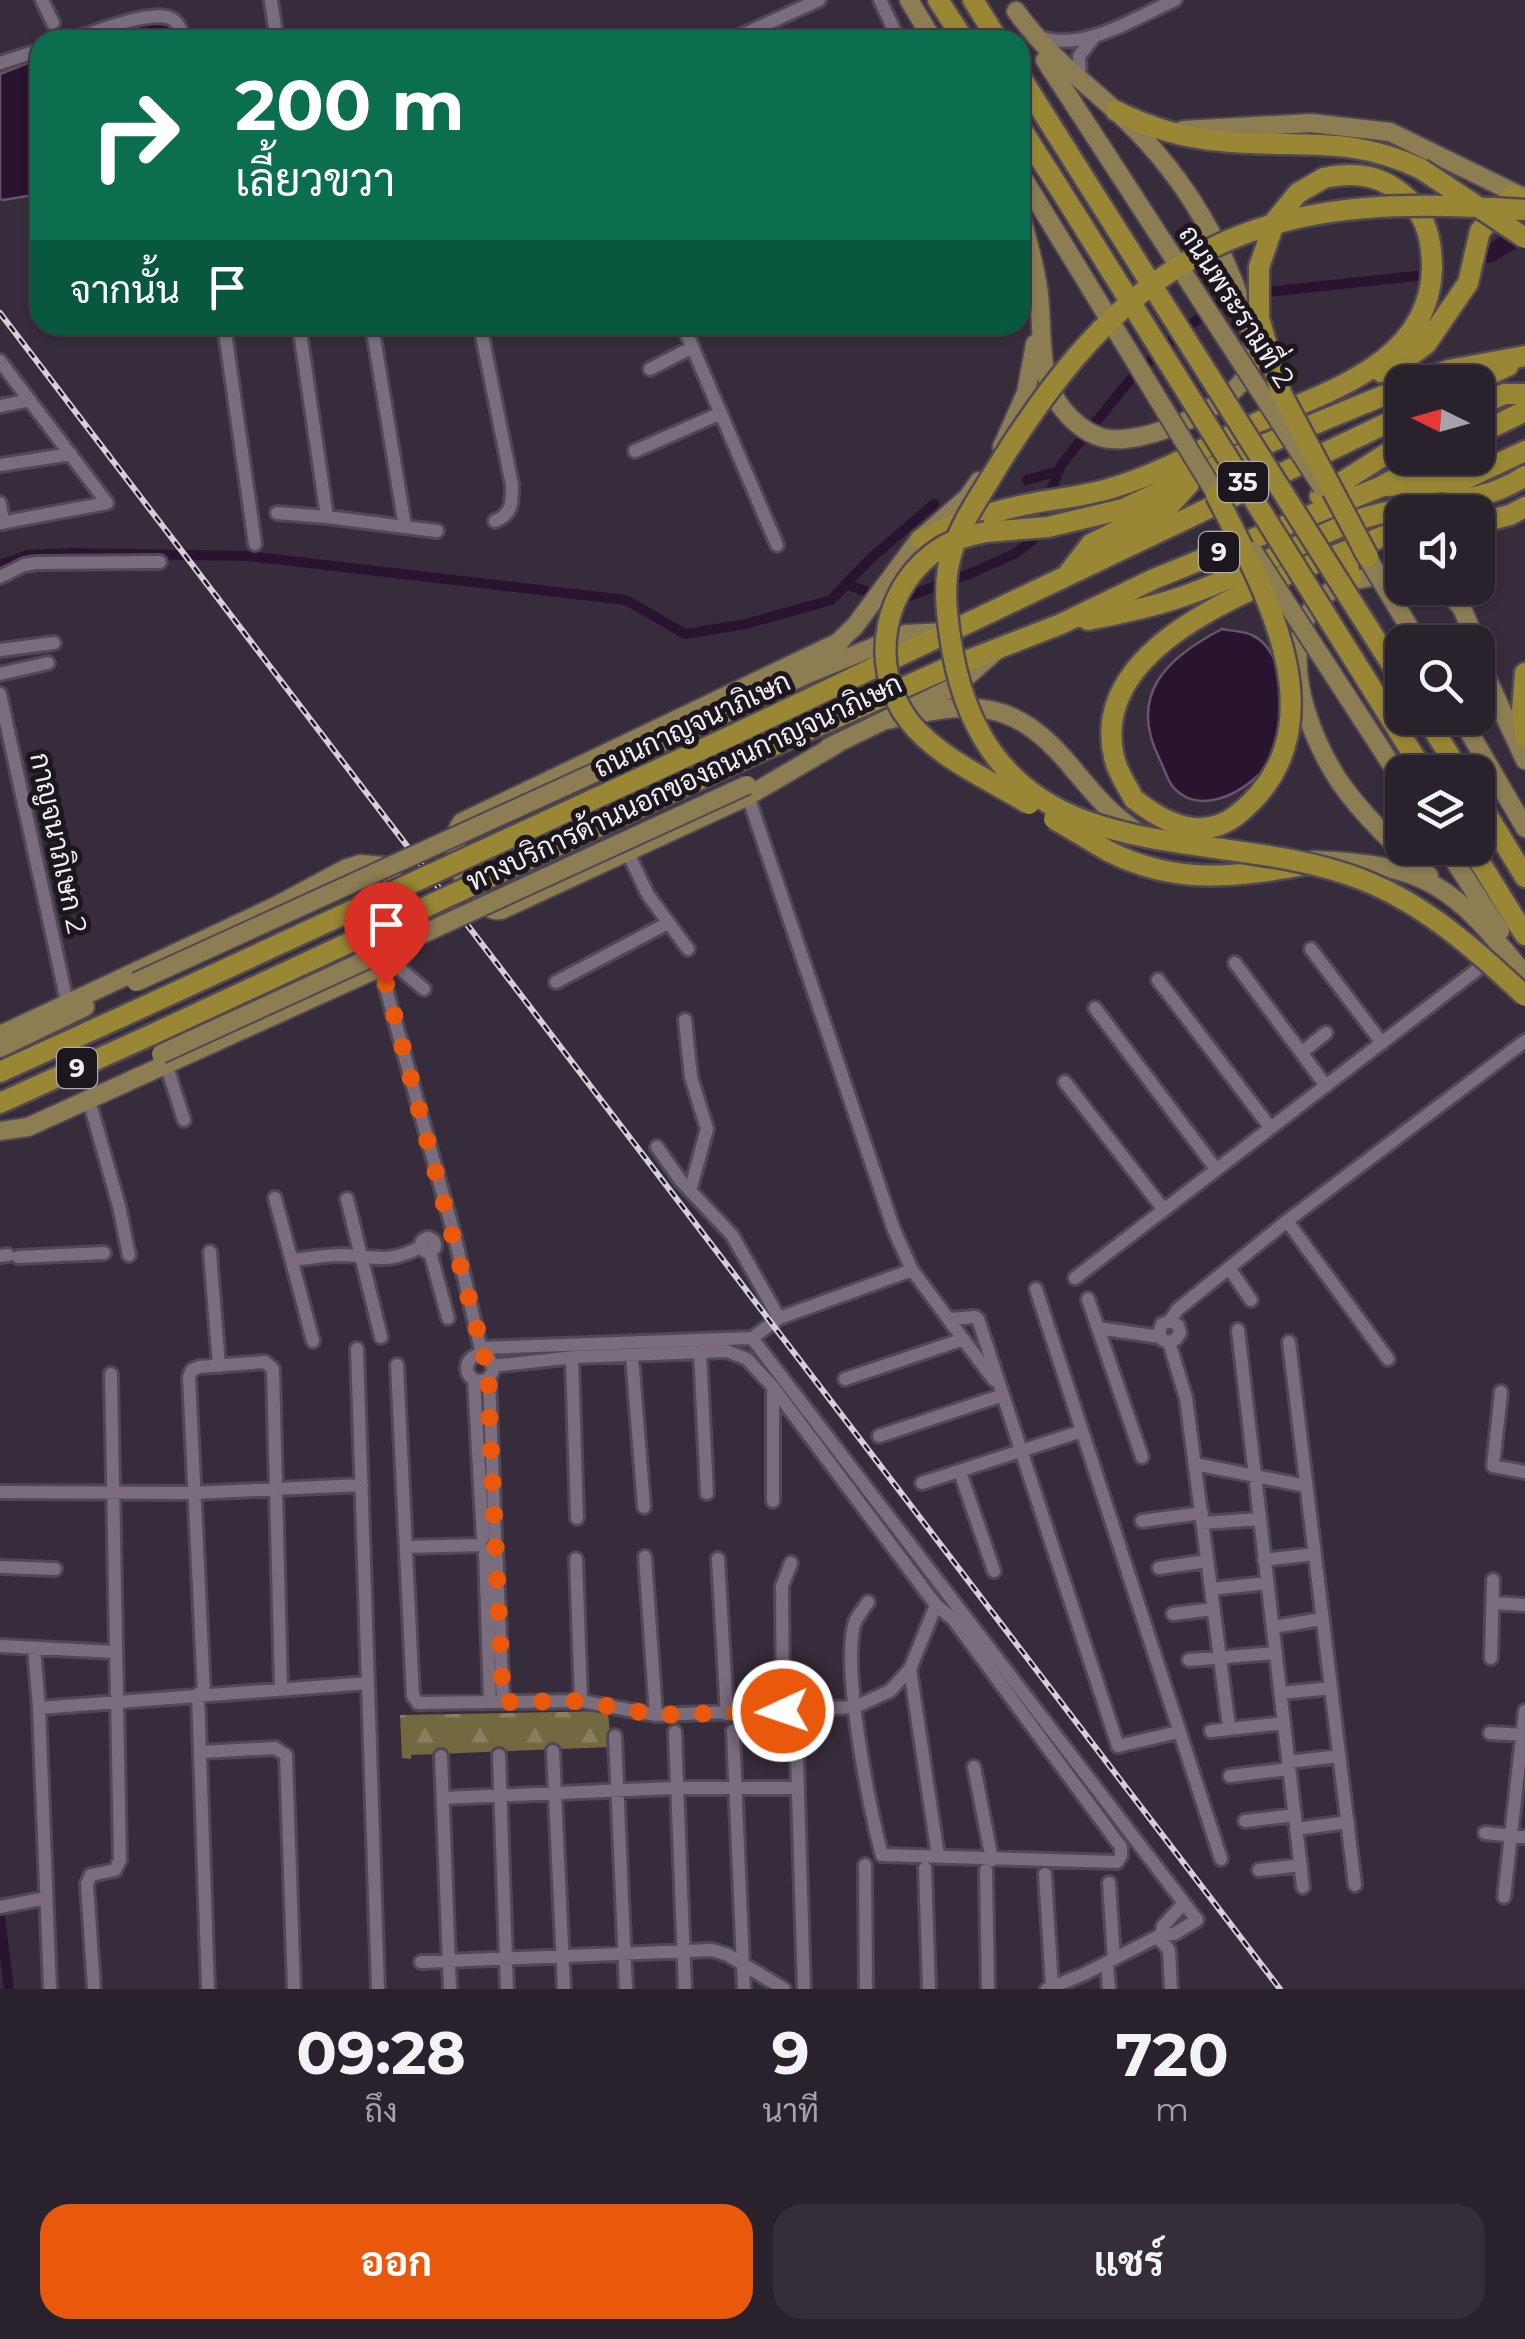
<!DOCTYPE html>
<html lang="th">
<head>
<meta charset="utf-8">
<style>
	body { margin:0; font-family:Montserrat,Sarabun,sans-serif; background:#352e38; color:#f1f3f6; height:100vh; display:flex; flex-direction:column; font-size:38px; white-space:nowrap }
	* { box-sizing:border-box; margin:0 }
	p { font-size:32px; color:#a5a3a9 }
	.icon { flex:none; width:55px; height:55px; fill:none; stroke:currentColor; stroke-width:2; stroke-linecap:round; stroke-linejoin:round }
	.map { position:relative; height:1989px; overflow:hidden }
	.details { display:flex; flex-direction:column; background:#29212c; flex:1 }
	.details>* { flex:none }
	.top-card { position:absolute; left:30px; top:30px; width:1000px; height:305px; border-radius:30px; box-shadow:0 2px 8px #0004,0 0 0 2px #453e48; background:#0b6e4f; color:#fff; overflow:hidden }
	.needle { width:65px; rotate:275deg }
	.tools { position:absolute; left:1385px; top:365px; display:grid; gap:20px }
	.tools a { display:grid; place-items:center; width:110px; height:110px; border-radius:20px; background:#29212c; box-shadow:0 2px 8px #0004,0 0 0 2px #453e48; font-size:50px }
	.pin { position:absolute; display:grid; place-items:center; width:85px; height:85px; color:#fff; margin:-102px -42px; border-radius:50% 50% 50% 0; rotate:-45deg; box-shadow:0 0 10px #0007 }
	.pin .icon { rotate:45deg }
	.me { position:absolute; width:110px; margin:-55px; rotate:267deg; stroke-linejoin:round; filter:drop-shadow(0 0 8px #0008) }
	.turn { display:flex; align-items:center; gap:35px; height:210px; padding:0 40px; font-size:45px }
	.turn .icon { width:130px; height:130px; stroke-width:2.5 }
	.turn b { display:block; font-size:70px; line-height:85px }
	.then { display:flex; align-items:center; height:95px; padding:0 40px; background:#0003; gap:20px; font-size:38px }
	.eta { display:flex; justify-content:space-evenly; align-items:center; height:170px; text-align:center }
	.eta b { font-size:60px; font-weight:700; line-height:70px }
	.cta { display:flex; gap:20px; margin-top:auto; padding:20px 40px }
	.cta a { flex:1; height:115px; border-radius:30px; background:#ea580c; color:#fff; font-size:40px; font-weight:700; line-height:115px; text-align:center }
	.cta a+a { background:#352e38; color:#f1f3f6 }
	.map>svg:first-child { display:block }
	.forest { fill:url(#forest-firs) }
	.water { fill:#291430; stroke:#66556b; stroke-width:2.5 }
	.lines { fill:none; stroke-linecap:round; stroke-linejoin:round }
	.canal { stroke:#291430; stroke-width:10 }
	.river { stroke:#291430; stroke-width:18 }
	.minor-casing { stroke:#514855; stroke-width:18 }
	.major-casing { stroke:#514855; stroke-width:22 }
	.highway-casing { stroke:#514855; stroke-width:25 }
	.minor { stroke:#796d7e; stroke-width:12 }
	.major { stroke:#8c7d52; stroke-width:18 }
	.highway { stroke:#998735; stroke-width:20 }
	.rail-casing { stroke:#d6ced8; stroke-width:6 }
	.rail { stroke:#1b171d; stroke-width:2.5; stroke-dasharray:8; stroke-linecap:butt }
	.major-bridge-casing { stroke:#514855; stroke-width:22; stroke-linecap:butt }
	.highway-bridge-casing { stroke:#514855; stroke-width:25; stroke-linecap:butt }
	.major-bridge { stroke:#8c7d52; stroke-width:18 }
	.highway-bridge { stroke:#998735; stroke-width:20 }
	.route { stroke:#ea580c; stroke-width:18; stroke-dasharray:0 32.4 }
	.labels { text-anchor:middle; dominant-baseline:central; stroke-width:10; stroke-linejoin:round; paint-order:stroke }
	.shield { fill:#1b171d; stroke:#b2acb4; stroke-width:2.5 }
	.shield-label { font-size:25px; font-weight:bold; fill:#f3ecf5 }
	.street-label { font-size:28px; fill:#f3ecf5; stroke:#1b171d }
</style>
</head>
<body>
<div class="map">
<svg width="1525" height="1989" viewBox="0 0 1525 1989">
	<defs>
		<pattern id="forest-firs" width="22" height="20" patternUnits="userSpaceOnUse" patternTransform="scale(2.5)"><rect width="22" height="20" fill="#726941"/><path d="M5 1l3.5 6h-7zM16 11l3.5 6h-7z" fill="#877f5d"/></pattern>
	</defs>
	<rect width="100%" height="100%" fill="#372c3b"/>
	<path class="forest" d="M608,1711l3,36 -200,8v4l-9,-1 -2,-43z"/>
	<path class="water" d="M149,22l19,3 11,15h-90z
		M40,58v136l-37,6 -3,-1v-125z
		M1222,629c9,2 22,2 30,6 32,15 36,74 29,105 -9,37 -74,84 -107,48 -6,-6 -10,-20 -14,-28 -33,-65 6,-102 62,-131z"/>
	<g class="lines">
		<path class="canal" d="M1257,293l159,-17
			M1027,480l31,-9
			M0,565l27,-10 47,-2 173,3 379,44 59,34 61,-10 85,-24 38,-40 65,-56
			M845,584l37,13
			M898,600l71,-26 45,-20 18,-13 29,-76 69,-85 47,-45 40,-30 23,-9
			M0,1918l9,71"/>
		<path class="river" d="M1489,254l36,-21"/>
		<defs>
			<path id="minor" d="M42,0l11,23
				M880,0l19,40
				M271,1l6,39
				M1037,36c45,18 97,-18 138,-36
				M71,40c22,-7 82,-32 101,-21 8,5 9,13 11,21
				M731,40l88,-40
				M0,63l40,-13
				M1080,81l-1,-25 15,-19
				M224,325l31,219
				M299,325l28,192 78,10 -33,-202
				M480,325l32,160c0,17 1,29 -17,36
				M683,325l94,220
				M0,361l107,142 -107,20
				M650,369l43,-22
				M0,406l30,-6
				M635,451l86,-38
				M0,465l71,-11
				M0,503l3,20
				M277,513l50,4
				M405,527l32,4
				M0,577l24,-12 13,-2 123,-1
				M0,650l54,-7
				M0,674l48,-11
				M0,694l67,308
				M748,796l146,434 18,40 -133,48 -27,20
				M627,851l21,44 40,54
				M1311,949l71,94
				M392,962l32,27
				M1235,963l91,123
				M380,967l75,271 27,116
				M1158,980l112,147
				M556,982l112,-59
				M1095,1008l121,161
				M685,1020l6,57 16,52 -17,62
				M1302,1052l24,-19
				M166,1064l18,56
				M1065,1082l99,128
				M89,1100l30,106 10,49
				M657,1147l24,34 51,54 47,83
				M275,1198l38,143
				M347,1199l34,138
				M1287,1221l101,138
				M421 1245a7 7 0 1 1 14 0a7 7 0 1 1-14 0Z
				M210,1252l9,114
				M430,1252l18,66
				M0,1256l8,-1
				M18,1257l86,-4
				M293,1260c16,-2 33,-5 49,-5 34,1 46,10 80,-9
				M1229,1268l22,32
				M912,1270c28,37 54,74 82,110
				M1075,1278l429,-329
				M1036,1289l185,570
				M1088,1299l54,158
				M950,1319l25,-2 3,2 140,427 60,-14
				M1170,1321l7,-11 110,-89 238,-180
				M1098,1328l62,9
				M1238,1330l65,557
				M1169,1342l7,-3 4,-6 -2,-8 -8,-4 -8,3 -3,9 4,7 6,2 17,56 43,329
				M1289,1342l66,543
				M482,1348l270,-10 445,582 -23,14 -13,1 -77,39 -37,15
				M357,1349l21,640
				M700,1352l7,141
				M467 1368a13 13 0 1 1 26 0a13 13 0 1 1-26 0Z
				M632,1356l12,151
				M572,1358l5,160
				M397,1365l16,331 5,7 163,-2 75,14 199,-8 35,-16 20,-22 26,-64
				M492,1366l83,-9 152,-6 20,8 26,28 163,218 17,14 168,228v9l-4,6 -235,-7c-13,-46 -41,-190 -27,-233 3,-7 9,-14 13,-20
				M489,1378l6,160
				M845,1379l116,-39
				M474,1380l9,158
				M773,1387v114
				M1501,1392l-8,74 32,6
				M879,1436l124,-41
				M1195,1464l111,22
				M960,1472l34,99
				M922,1483l160,-52
				M0,1492l193,1 169,-8
				M1142,1521l60,-8
				M1203,1523l56,-4
				M407,1547l73,-2
				M496,1548l7,154
				M485,1551l5,151
				M645,1557l11,158
				M576,1559l5,142
				M718,1559l9,155
				M1264,1560l50,-6
				M0,1567l55,2
				M1159,1568l48,-7
				M1211,1589l56,-6
				M1493,1603l32,2
				M1173,1614l40,-5
				M1273,1627l49,-8
				M0,1646l115,6
				M34,1648l5,60 11,281
				M1491,1658l2,-78
				M1189,1660l87,-7
				M910,1669l28,187
				M1281,1693l50,-5
				M198,1694l10,295
				M204,1694l-15,-317 3,-7 7,-3 66,-5 8,7 8,319
				M39,1708l329,-25
				M783,1711l-1,-125 9,-23
				M796,1726l8,263
				M733,1731l11,258
				M1211,1731l73,-8
				M675,1732l10,257
				M1490,1733l35,2
				M615,1736l11,253
				M553,1751l11,238
				M202,1752l73,-4 11,7 8,234
				M499,1755l8,234
				M441,1756l9,233
				M1288,1762l51,-6
				M974,1767l18,93
				M1230,1776l59,-7
				M443,1798l230,-10h125
				M1245,1821l50,-6
				M1296,1829l52,-7
				M1485,1833l40,4
				M865,1865l1,124
				M925,1868l4,121
				M986,1870l2,119
				M1259,1870l42,-5
				M1045,1874l7,113
				M1109,1883l5,76
				M1504,1897l21,-186
				M0,1907l46,-9
				M1161,1935l2,-9 21,-23
				M1158,1937l11,13 2,39
				M421,1962l291,-12 16,5 56,34
				M1107,1963l2,26
				M94,1989l-7,-105 4,-9 24,-5 5,-10 -9,-486"/>
			<path id="major" d="M909,0l24,40
				M1016,11c33,46 62,65 102,102 58,53 101,121 125,195 5,16 13,35 10,52 -8,44 -113,90 -153,77 -17,-6 -31,-19 -41,-33 -23,-33 -15,-79 -21,-117 -4,-25 -11,-50 -18,-74
				M1045,60l71,109
				M1183,130l128,-7 79,9 135,66
				M1020,173l30,49
				M1002,447l24,-54 9,-49
				M1402,576c-138,-5 -117,121 -63,205 25,36 58,66 90,95
				M1444,588l18,20 14,34
				M1478,647l7,27 40,86
				M803,676l52,-50 63,-85 50,-44 11,-16
				M719,716l84,-40 102,-42 40,-2
				M1461,718l64,110
				M887,720c87,-19 127,-24 187,50 21,25 39,47 67,64
				M837,744l-89,52 -247,114c-30,4 -59,-64 -39,-88l379,-181
				M829,747l127,-61 40,-35
				M1446,848l54,83
				M1313,860c115,4 141,27 212,115
				M0,1035l276,-129 71,-38 13,-4 24,2c22,32 52,70 8,96l-364,165 -28,4
				M0,1048l85,-41"/>
			<path id="highway" d="M938,0l26,40
				M973,0l25,40
				M1020,76l66,105
				M1116,111c32,16 68,27 105,30 76,8 127,-7 200,28
				M1020,127l41,64
				M1381,372l21,-10 24,-18 42,-61 12,-52 33,-36 12,9
				M1416,382l33,-12 76,-14
				M1474,382l34,-16
				M1478,406l26,-12h21
				M1478,434l47,-23
				M1387,486l74,-5 64,-30
				M1320,496l82,-52
				M1478,523l32,-8 15,-8
				M986,532l62,-5 75,-18 123,-57 156,-64
				M921,539c35,-15 71,-28 108,-35 30,-6 61,-8 89,-18 49,-15 92,-42 138,-63 72,-32 174,-60 176,-155 0,-26 -5,-51 -24,-69 -25,-24 -52,-28 -84,-21
				M1345,553l6,26
				M1067,575l24,-31 80,-40 18,-20
				M1088,620c30,-6 61,-12 90,-22 61,-20 117,-54 177,-77 56,-21 119,-11 170,-45
				M1525,673l-3,38 3,25
				M1426,718l34,54
				M731,736l671,-320
				M739,761l206,-92 116,-45 93,-45 226,-92 53,-29
				M1134,799c-7,-13 -17,-27 -20,-42 -29,-126 184,-184 270,-221l18,-3
				M1478,800l47,77
				M1471,848l54,87
				M1108,851c69,35 128,26 202,13
				M0,1072l117,-53
				M0,1103l153,-69"/>
		</defs>
		<use href="#minor" class="minor-casing"/>
		<use href="#major" class="major-casing"/>
		<use href="#highway" class="highway-casing"/>
		<use href="#minor" class="minor"/>
		<use href="#major" class="major"/>
		<use href="#highway" class="highway"/>
		<defs>
			<path id="rail" d="M0,313l1280,1676"/>
		</defs>
		<use href="#rail" class="rail-casing"/>
		<use href="#rail" class="rail"/>
		<defs>
			<path id="major-bridge" d="M1116,169l206,318
				M1050,222l172,282
				M1361,547l57,95
				M1253,551l149,230
				M136,982l583,-266
				M161,1054l586,-269"/>
			<path id="highway-bridge" d="M1421,169l104,69
				M1324,178l-26,15 -23,28 -16,46v51l22,75 87,164
				M1086,181l316,500
				M1061,191l363,581
				M1525,210c-185,-14 -322,-1 -449,147 -34,40 -62,82 -89,127 -13,21 -28,44 -35,68 -9,27 -6,57 -2,84 12,86 49,152 133,184 90,33 191,25 280,60 63,25 113,70 162,116
				M986,532c-15,3 -31,7 -44,15 -59,36 -75,119 -33,174 29,37 81,59 120,83
				M1134,799c30,24 68,43 103,16 108,-86 28,-224 -21,-320
				M1054,819l54,32
				M117,1019l614,-283
				M153,1034l586,-273"/>
		</defs>
		<use href="#major-bridge" class="major-bridge-casing"/>
		<use href="#highway-bridge" class="highway-bridge-casing"/>
		<use href="#major-bridge" class="major-bridge"/>
		<use href="#highway-bridge" class="highway-bridge"/>
	</g>
	<g class="lines">
		<path class="route" d="M386,984l96,364 -2,8 6,1 6,9 -4,23 15,313 78,-1 75,14 127,-4"/>
	</g>
	<g class="labels">
		<g class="shield">
			<rect x="1218" y="462" width="50" height="40" rx="8"/>
			<rect x="1199" y="532" width="40" height="40" rx="8"/>
			<rect x="57" y="1048" width="40" height="40" rx="8"/>
		</g>
		<g class="shield-label">
			<text x="1243" y="482">35</text>
			<text x="1219" y="552">9</text>
			<text x="77" y="1068">9</text>
		</g>
		<g class="street-label">
			<text transform="translate(1237 306) rotate(57)">ถนนพระรามที่ 2</text>
			<text transform="translate(692 724) rotate(-25)">ถนนกาญจนาภิเษก</text>
			<text transform="translate(684 782) rotate(-25)">ทางบริการด้านนอกของถนนกาญจนาภิเษก</text>
			<text transform="translate(59 843) rotate(78)">กาญจนาภิเษก 2</text>
		</g>
	</g>
</svg>
<div class="tools">
<a><svg class="needle" viewBox="-14 -14 28 28"><path d="M0-13l5 13h-10z" fill="#e53935"/><path d="M0 13l5-13h-10z" fill="#a5a3a9"/></svg></a>
<a><svg class="icon" aria-label="sound" viewBox="0 0 24 24"><path d="M4 9h4l5-4v14l-5-4H4zM17 9q2 3 0 6"/></svg></a>
<a><svg class="icon" aria-label="search" viewBox="0 0 24 24"><circle cx="10" cy="10" r="6"/><path d="M15 15l6 6"/></svg></a>
<a><svg class="icon" aria-label="layers" viewBox="0 0 24 24"><path d="M12 4l9 5-9 5-9-5zM3 14l9 5 9-5"/></svg></a>
</div>
<div class="pin" style="left:386px;top:984px;background:#d93025"><svg class="icon" aria-label="arrive" viewBox="0 0 24 24"><path d="M6 21V4h12l-3 4 3 4H6"/></svg></div>
<svg class="me" style="left:783px;top:1711px" viewBox="-20 -20 40 40"><circle r="17" fill="#ea580c" stroke="#fff" stroke-width="3"/><path d="M0-11L8 9 0 5-8 9z" fill="#fff"/></svg>
<div class="top-card">
<div class="turn"><svg class="icon" aria-label="right" viewBox="0 0 24 24"><path d="M7 20v-9h11M14 6l5 5-5 5"/></svg><div><b>200 m</b>เลี้ยวขวา</div></div>
<div class="then">จากนั้น<svg class="icon" aria-label="arrive" viewBox="0 0 24 24"><path d="M6 21V4h12l-3 4 3 4H6"/></svg></div>
</div>
</div>
<section class="details">
<div class="eta">
<div><b>09:28</b><p>ถึง</p></div>
<div><b>9</b><p>นาที</p></div>
<div><b>720</b><p>m</p></div>
</div>
<div class="cta"><a>ออก</a><a>แชร์</a></div>
</section>
</body>
</html>
